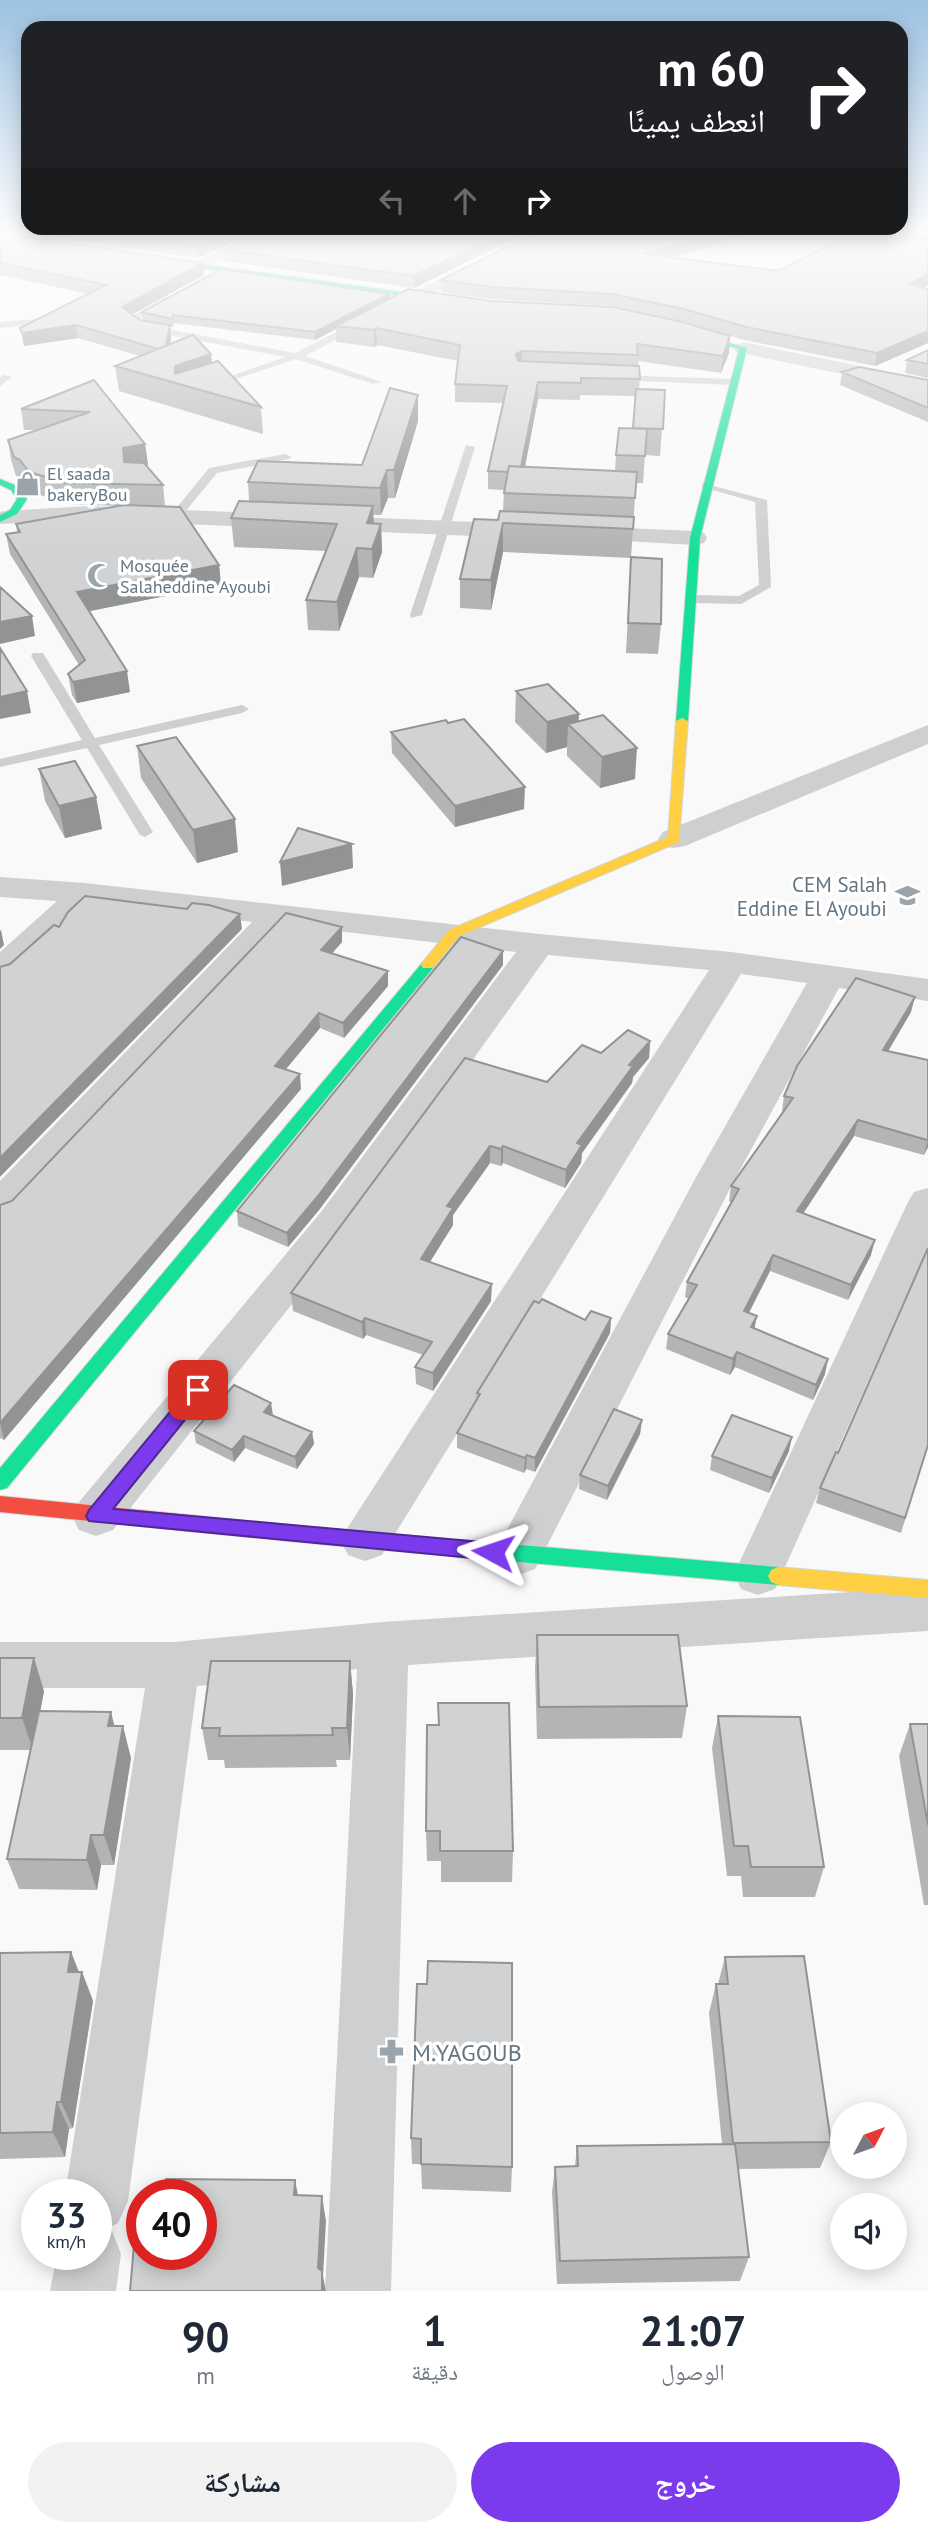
<!DOCTYPE html>
<html lang="ar">
<head>
<meta charset="utf-8">
<style>
	body { margin:0; font-family:"PT Sans","Noto Naskh Arabic",sans-serif; background:#f2f2f3; color:#1f2937; direction:rtl; height:100vh; display:flex; flex-direction:column; font-size:26px; white-space:nowrap }
	* { box-sizing:border-box; margin:0 }
	p { font-size:23px; color:#747a83 }
	.icon { flex:none; width:38px; height:38px; fill:none; stroke:currentColor; stroke-width:2; stroke-linecap:round; stroke-linejoin:round }
	.map { position:relative; height:2291px; overflow:hidden; direction:ltr }
	.details { display:flex; flex-direction:column; background:#fff; flex:1 }
	.details>* { flex:none }
	.hud { position:absolute; left:21px; top:21px; width:887px; height:214px; border-radius:21px; box-shadow:0 4px 18px #0003; direction:rtl; background:#202124; color:#fff; overflow:hidden }
	.needle { width:46px; rotate:49deg }
	.fabs { position:absolute; left:830px; top:2102px; display:grid; gap:14px }
	.fabs a { display:grid; place-items:center; width:77px; height:77px; border-radius:50%; background:#fff; box-shadow:0 4px 18px #0003; font-size:35px }
	.speed { position:absolute; left:21px; top:2179px; display:flex; gap:14px; font-size:35px; font-weight:700; text-align:center }
	.speed>* { display:grid; place-content:center; width:91px; height:91px; border-radius:50%; background:#fff; box-shadow:0 4px 18px #0003; line-height:1 }
	.speed small { font-size:18px; font-weight:400 }
	.speed .limit { border:10px solid #d22; background:#fff; color:#111 }
	.pin { position:absolute; display:grid; place-items:center; width:60px; height:60px; color:#fff; margin:-30px; border-radius:14px; box-shadow:0 4px 10px #0006 }
	.me { position:absolute; width:77px; margin:-38px; rotate:275deg; stroke-linejoin:round; filter:drop-shadow(0 0 5px #0008) }
	.turn { display:flex; align-items:center; gap:24px; height:147px; padding:0 28px; font-size:32px }
	.turn .icon { width:91px; height:91px; stroke-width:2.5 }
	.turn b { display:block; font-size:49px; line-height:60px }
	.lanes { display:flex; align-items:center; height:66px; padding:0 28px; background:#0003; justify-content:center; gap:35px; direction:ltr }
	.lanes .off { opacity:.35 }
	.eta { display:flex; justify-content:space-evenly; align-items:center; height:119px; text-align:center }
	.eta b { font-size:42px; font-weight:800; line-height:49px }
	.primary-button { display:flex; gap:14px; margin-top:auto; padding:14px 28px }
	.primary-button a { flex:1; height:80px; border-radius:42px; background:#7c3aed; color:#fff; font-size:28px; font-weight:800; line-height:80px; text-align:center }
	.primary-button a+a { background:#f2f2f3; color:#1f2937 }
	.map>svg:first-child { display:block }
	.lines { fill:none; stroke-linecap:round; stroke-linejoin:round }
	.fast-casing { stroke:#d5d6d7; stroke-width:2 }
	.slow-casing { stroke:#d5d6d7; stroke-width:2 }
	.jam-casing { stroke:#d5d6d7; stroke-width:2 }
	.lane { fill:#cecfd0; fill-rule:evenodd }
	.street { fill:#cecfd0; fill-rule:evenodd }
	.fast { fill:#16e098; fill-rule:evenodd }
	.slow { fill:#ffcf43; fill-rule:evenodd }
	.jam { fill:#f24e42; fill-rule:evenodd }
	.wall { fill:#b3b5b5; fill-rule:evenodd }
	.shaded-wall { fill:#929394 }
	.building { fill:#d0d2d3; stroke:#929394; stroke-width:2 }
	.route { fill:#7c3aed; stroke:#51269a; stroke-width:2 }
	.labels { text-anchor:middle; dominant-baseline:central; stroke-width:7; stroke-linejoin:round; paint-order:stroke }
	.far-poi-label { font-size:18px; fill:#657683; stroke:#fff; text-anchor:start }
	.poi-label { font-size:21px; fill:#657683; stroke:#fff; text-anchor:end }
	.near-poi-label { font-size:24px; fill:#657683; stroke:#fff; text-anchor:start }
</style>
</head>
<body>
<div class="map">
<svg width="928" height="2291" viewBox="0 0 928 2291">
	<rect width="100%" height="100%" fill="#f9f9f9"/>
	<g class="lines">
		<defs>
			<path id="fast" d="M151,257l301,42 4,2 -4,2 -304,-42z
				M678,328l69,20 -47,190 -12,183 -6,3 -6,-3 14,-183 49,-189 -61,-17z
				M0,479l17,7 10,13 -10,15 -17,8v-7l10,-5 7,-11 -6,-9 -11,-5z
				M428,961l7,4 -2,3 -426,520 -7,2v-22l423,-506z
				M319,1528l459,39 7,3 3,6 -3,6 -7,3 -459,-41 -7,-2 -3,-6 3,-6z"/>
			<path id="slow" d="M682,718l6,3 -9,121 -220,94 -26,32h-10l-2,-3 2,-3 26,-32 219,-93 8,-116z
				M778,1567l150,13v18l-150,-13 -7,-3 -3,-6 3,-6z"/>
			<path id="jam" d="M0,1496l319,32 7,2 3,6 -3,6 -7,2 -319,-32z"/>
		</defs>
		<use href="#fast" class="fast-casing"/>
		<use href="#slow" class="slow-casing"/>
		<use href="#jam" class="jam-casing"/>
		<path class="lane" d="M166,296l3,5 -31,19 8,5 149,28 61,-31h6v4l-57,30 77,26 -9,2 -77,-25 -90,30v-4l79,-28 -142,-27 -17,-10z
			M37,319l-3,5 -34,4v-6z
			M3,375l9,2 -12,9v-8z
			M614,375l120,4 5,3 -5,3 -124,-5 -1,-2z
			M466,445l9,2 -53,168 -11,3 -1,-3z
			M285,454l6,3 -2,2 -72,14 -37,45 -10,-2 39,-48z
			M702,483l65,17 4,87 -30,17 -50,-1 -6,-4 6,-4 48,1 20,-11 -4,-83 -53,-15z
			M33,653h10l52,85 147,-33 7,4 -7,4 -143,32 54,87 -8,5 -5,-2 -53,-87 -87,19v-8l82,-19 -51,-84z"/>
		<path class="street" d="M262,231h23l-82,38h-12l-3,-4z
			M536,231h22l-136,68 -6,1 -9,-5z
			M743,342l185,38v12l-192,-40 -3,-4z
			M89,506l434,18 8,2 4,5 -4,5 -8,2 -434,-18 -89,4v-12l4,-1z
			M579,526l116,5 9,2 3,5 -3,5 -9,2 -124,-7 -4,-5 4,-5z
			M928,725v19l-243,102 -11,2 -11,-2 -5,-7 5,-7z
			M0,877l85,6 454,51 192,18 197,27v22l-89,-13 -104,191 -200,390 -17,6 -17,-6 -7,-15 201,-375 112,-196 -66,-9 -359,581 -17,6 -17,-6 -7,-14 7,-14 361,-557 -161,-15 -199,277 -236,298 -17,6 -17,-6 -7,-14 7,-14 242,-290 195,-260 -230,-27 -272,290 -14,4v-38l252,-259 -160,-18 -80,73 -12,3v-28l57,-51 -57,-4z
			M928,1188v59l-146,327 -7,15 -17,6 -17,-6 -7,-15 174,-372 6,-10z
			M928,1587v44l-520,34 -17,626h-66l32,-622 -160,17 -69,515 -10,22 -12,6 6,2 9,23 -5,37h-66l7,-37h39v-60h-31l80,-506h-145v-46h174l209,-20z"/>
		<use href="#fast" class="fast"/>
		<use href="#slow" class="slow"/>
		<use href="#jam" class="jam"/>
	</g>
	<path class="wall" d="M8,231h247l-57,27z
		M529,231l-115,57 -189,-27 -1,-11z
		M756,231l-85,27 107,13 150,-40v13h-1l-4,44 5,1v54l-53,23 -131,-26 -61,-19 -71,-15 -121,-7 -50,-7v-12z
		M0,233l203,30 1,12 -72,39 8,6h3l-1,-8 248,-18v4l340,38 -1,17 -8,20 -83,-12 2,18 -1,10 26,1 -5,66 -15,-1 -2,28h-7l-5,75 -128,-6 -12,58 -31,-2v-29l43,-68 1,-21 -16,-1v-18l15,-68 -48,-1v-18l3,-23 -81,-16 -3,2 -38,-5v-13l-21,11 -141,-17 -1,4h-3l1,11 -1,6 41,10 1,9 49,44 2,27 -144,-43 -4,-25 25,-10 -62,-18 -54,8 -4,-18 69,-34 -89,-19zM580,395l55,1 -2,32 -17,27 -1,16 -90,-4 13,-68 42,1z
		M928,350v28l-23,-5 2,-13z
		M842,372l86,8v42l-88,-37z
		M94,380l51,64 3,21h-2l17,20 2,21 54,59 2,20 -132,26 41,81 -53,11 -5,-8 -4,-21 11,-9 -69,-111 -4,-20 11,-2 -1,-8 103,-18 -49,-2 -37,-11 -9,-12 -7,-2 -6,-19 -3,-20 28,-10h-12l-3,-21z
		M418,421l-23,77h-7l-7,17h-8l1,8 7,1 1,28 -9,26 -14,-1 -20,54 -31,-1 -2,-30 20,-49 -92,-4 -3,-29 18,-17 -1,-19 114,-17z
		M631,557l30,67 -3,30 -32,-1z
		M516,691l63,31 56,57 -35,9 -33,-32v-9l-21,6 -31,-31z
		M448,723l76,86 -69,18 -63,-74 -1,-21z
		M137,746l101,106 -41,11 -56,-85z
		M39,769l57,28 6,32 -37,9 -20,-37z
		M342,927v15l-10,11 56,33 -44,52 -24,-10 -34,41 15,20 -297,351 -4,-2v-233l12,-4z
		M503,965l-184,245 -31,37 -50,-21 -1,-15z
		M911,1012l-23,39 40,9v87l-4,8 -70,-19 -51,78 68,41 -23,45 -78,-29 -21,42 6,16 70,45 -12,26 -78,-33 -5,8 -64,-26 2,-15 21,-35 -4,-2 2,-15 45,-79 -3,-2 2,-15 53,-74 -2,-1 2,-15z
		M650,1041l-1,17 -16,19 -1,6 -50,70 -1,10 -16,25 -62,-25 -2,3 -11,-3 -37,52v10l-23,37 61,39 -58,90 -17,-7 -1,-17 8,-12 -57,-20 -3,4 -70,-28 -2,-18 256,-211 54,-29z
		M611,1318l-1,15 -75,139 -9,-3 -2,4 -67,-25v-15l19,-32 1,-8 108,-73z
		M272,1416l40,16 2,12 -17,25 -52,-21 -11,14 -38,-19 -2,-12z
		M642,1420l-2,14 -33,66 -28,-11 1,-14z
		M928,1445l-27,88 -85,-30 4,-15 18,-35z
		M789,1451l-20,42 -59,-23 2,-14z
		M537,1635l150,71 -5,32 -145,1 -2,-71z
		M0,1658l44,33 -4,20 74,15 17,32 -17,107h-13l-4,25 -78,-1 -12,-30 23,-109h-30z
		M350,1661l3,33 -3,66h-14l1,7 -112,1 -1,-8h-16l-6,-32z
		M718,1716l106,151 -9,30h-72l-2,-21h-14l-15,-128z
		M910,1724h18v181h-4l-25,-149z
		M427,1725l86,126 -1,31h-71v-21h-14l-1,-30z
		M71,1952l8,20h3l11,29 -20,127 -4,1 -4,28 -65,2v-206z
		M725,1957l106,185 -11,26 -82,1 11,88 -9,24 -183,3 -5,-92 3,-25 20,-1 2,-20 145,-2 -13,-131 7,-29h2z
		M417,1984l95,183 -1,25 -89,-3 -1,-25h-9l-1,-26z"/>
	<path class="shaded-wall" d="M229,231h26l-57,27 -1,-12z
		M506,231h23l-115,57v-12z
		M719,231h37l-112,35v-12z
		M928,233v11l-23,9 2,-12z
		M203,263l1,12 -80,44 -2,-12z
		M928,274v11l-20,11 2,-12z
		M390,294v8l-54,24v3l-21,11v-8z
		M76,325l2,13 -54,8 -2,-13z
		M170,325l1,13 -5,25 -1,-13z
		M376,328l1,17 -3,2v-17z
		M928,331v12l-53,23 2,-13z
		M730,336l-1,17 -8,20 2,-17z
		M522,351v16l-6,4v-17z
		M211,354l2,25 -38,-5v-8z
		M538,382v17l-18,92v-19z
		M418,395v26l-23,77 -1,-28z
		M145,444l3,21 -22,4 -2,-7 -1,-14z
		M387,470l1,28 -7,17 -1,-27z
		M373,506l1,28 -7,-11z
		M503,523v29l-12,58v-30z
		M381,524l1,28 -9,26 -1,-29z
		M357,548l2,29 -20,54 -2,-29z
		M219,565l2,20 -141,28 -3,-21z
		M32,616l3,20 -35,8v-22z
		M127,671l3,21 -53,11 -4,-21z
		M27,691l4,22 -31,6v-22z
		M579,714l-1,20 -10,-10 -1,23 -21,6 1,-31z
		M637,748l-2,31 -35,9 2,-31z
		M525,787l-1,22 -69,18v-21z
		M96,797l6,32 -37,9 -6,-32z
		M235,819l3,33 -41,11 -4,-33z
		M352,844l1,24 -71,18 -2,-24z
		M240,914l2,15 -242,248v-19z
		M342,927v15l-20,23 -1,-15z
		M1,930l3,15 -4,4v-18z
		M503,951v14l-184,245 -31,37 -1,-14z
		M388,971v15l-44,52 -1,-15z
		M915,997l-4,15 -31,53 3,-15z
		M319,1013l1,15 -44,53 -1,-15z
		M650,1041l-1,17 -16,19 -1,6 -50,70 -1,10 -16,25 1,-18 11,-27 52,-78z
		M300,1074l1,15 -297,351 -4,-17z
		M858,1120l-4,16 -60,91 3,-16z
		M928,1139v8l-4,8z
		M490,1146v17l-37,52v10l-32,51v-17l26,-53z
		M503,1146v17l-2,3v-17z
		M875,1240l-4,15 -23,45 3,-15z
		M773,1255l-3,16 -28,55 2,-15z
		M492,1284l-1,17 -58,90v-18z
		M757,1316l-3,15 -3,-4z
		M365,1318l1,17 -3,4 -1,-17z
		M611,1318l-1,15 -75,139v-14z
		M737,1352l-2,15 -5,8 3,-16z
		M828,1359l-3,15 -12,26 3,-15z
		M271,1403l2,12 -9,-3z
		M642,1420l-2,14 -33,66 1,-14z
		M312,1432l2,12 -17,25 -2,-12z
		M244,1436l1,12 -11,14 -2,-12z
		M792,1437l-3,14 -20,42 3,-15z
		M527,1455l-1,14 -2,4 1,-15z
		M34,1658l10,33 -11,59 -11,-32z
		M350,1661l3,33 -3,66 -3,-32z
		M111,1712l8,32 -11,-18z
		M123,1726l8,32 -17,107 -10,-30z
		M91,1835l10,30 -4,25 -10,-30z
		M71,1952l10,26 1,-6 11,29 -20,127 -12,-26 7,-130z
		M57,2102l12,27 -4,28 -12,-25z
		M295,2180l5,25 -6,-10z
		M322,2196l4,25 -3,55 3,15h-4l-4,-23z"/>
	<path class="building" d="M90,231h139l-32,15z
		M265,231h241l-92,45 -190,-26z
		M540,231h179l-75,23 134,17 79,-40h71v2l-21,8 21,3v30l-18,10 18,5v42l-51,22 -131,-26 -62,-18 -72,-15 -121,-7 -50,-7z
		M0,233l203,30 -81,44 18,13 30,5 -4,21 -8,3 -82,-24 -54,8 -2,-5 86,-43 -106,-22z
		M221,269l169,25 -75,38 -142,-17 -1,4 -30,-7z
		M408,289l83,12 121,6 67,14 51,15 -7,20 -86,-12 1,11 -116,-4 -6,3 2,7 121,5 1,13 -59,-1v5l-43,-1 -17,85 -12,-1 -1,6 -20,-1 19,-85 -52,-2 5,-39 -84,-17 -2,2 -38,-4z
		M193,335l18,19 -36,12v8l43,-13 43,46 -146,-41z
		M928,350v14l-21,-4z
		M859,367l69,13v28l-86,-36z
		M94,380l51,64 -22,4 1,14 20,1 19,22 -96,-2 -38,-11 -9,-12 -6,-3 -6,-17 82,-28 -69,-3z
		M390,388l28,7 -24,75h-7l-7,18 -132,-6 10,-21 104,4z
		M636,389l29,1 -2,39 -30,-1z
		M619,428l28,1 -2,27 -29,-1z
		M509,466l128,6 -2,26 -131,-5z
		M239,501l134,5 -6,17 14,1 -9,25 -15,-1 -20,54 -31,-2 31,-76 -106,-6z
		M124,505l56,2 39,58 -142,27 50,79 -54,11 -5,-8 17,-14 -79,-126 14,-2 -4,-8z
		M500,511l134,6 -1,12 -130,-6 -12,57 -31,-1 14,-60 24,1z
		M631,557l31,2 -1,65 -33,-1z
		M0,587l32,29 -32,6z
		M0,648l27,43 -27,6z
		M548,684l31,30 -32,8 -31,-31z
		M603,715l34,33 -35,9 -34,-33z
		M464,719l61,68 -70,19 -64,-74 55,-12 2,3z
		M176,737l59,82 -42,11 -56,-84z
		M75,761l21,36 -37,9 -20,-37z
		M298,828l54,16 -72,18z
		M85,896l102,13 5,-6 17,2 31,9 -240,244v-191l10,-3 44,-39 5,2 9,-15z
		M286,913l56,14 -21,23 67,21 -45,52 -24,-10 -44,53 25,8 -300,349v-218l12,-4z
		M461,937l42,14 -185,245 -31,37 -50,-22z
		M856,978l59,19 -32,53 45,10v79l-1,1 -69,-20 -61,91 78,29 -24,45 -78,-30 -29,56 13,5 -6,11 77,32 -12,26 -79,-33 -4,7 -65,-25 29,-49 -10,-3 52,-93 -8,-3 62,-88 -9,-2 13,-30z
		M628,1030l22,11 -21,24 4,1 -56,77 5,2 -16,25 -63,-24 -2,3 -11,-3 -43,60 6,2 -32,51 71,25 -59,89 -18,-6 17,-25 -67,-24 -3,4 -71,-29 174,-235 82,24 35,-37 19,8z
		M928,1248v197l-23,73 -85,-30 16,-36 2,1z
		M542,1299l43,21 6,-9 20,7 -76,140 -8,-3 -2,3 -68,-25 23,-39 -3,-1 57,-92 5,2z
		M234,1385l37,18 -7,9 48,20 -17,25 -51,-21 -12,14 -38,-19z
		M614,1409l28,11 -34,66 -28,-11z
		M732,1415l60,22 -20,41 -60,-22z
		M537,1635h141l9,71 -148,1z
		M0,1658h34l-12,60h-22z
		M211,1661h139l-3,67h-15l1,7 -114,1 1,-8h-18z
		M438,1703h71l4,148h-73v-20h-14l1,-106h12z
		M39,1711l72,1 -3,14h15l-19,109h-13l-4,25 -80,-1z
		M718,1716l82,1 24,150h-73l-3,-21h-14z
		M910,1724h18v101z
		M71,1952l-3,20h14l-21,130h-4l-4,30 -53,1v-180z
		M804,1956l27,186 -98,1 -17,-159h12l-3,-27z
		M428,1961l84,2v204l-91,-3v-25l-10,-1 6,-154h10z
		M735,2144l14,113 -189,4 -5,-94 23,-1 -1,-20z
		M166,2179l129,1 -1,15 28,1 -4,72 4,3v20h-192l8,-93h4v56h59v-60h-37z"/>
	<linearGradient id="sky" x2="0" y2="1"><stop stop-color="#9dc2e2"/><stop offset="0.42" stop-color="#fcfcfc"/><stop offset="1" stop-color="#fcfcfc" stop-opacity="0"/></linearGradient>
	<rect width="928" height="552" fill="url(#sky)"/>
	<path class="route" d="M198,1383l9,7 -2,5 -92,114 380,34 7,3 3,6 -3,6 -7,2 -404,-39 -3,-5 3,-6 103,-125z"/>
	<defs>
		<symbol id="shop-bare" viewBox="-9 -9 18 18"><path d="M-5-2.5h2.3a2.7 3.5 0 0 1 5.4 0H5L5.5 6h-11ZM-1.5-2.5h3a1.5 2.3 0 0 0-3 0Z" fill="#99a4ac" stroke="#fff" stroke-width="2.5" paint-order="stroke"/></symbol>
		<symbol id="mosque-bare" viewBox="-9 -9 18 18"><path d="M3.5-4.9A6 6 0 1 0 3.5 4.9A5 5 0 1 1 3.5-4.9Z" fill="#99a4ac" stroke="#fff" stroke-width="2.5" paint-order="stroke"/></symbol>
		<symbol id="school-bare" viewBox="-9 -9 18 18"><path d="M0-5L7-2L0 1L-7-2ZM-4 1L0 2.5L4 1V4Q0 6-4 4Z" fill="#99a4ac" stroke="#fff" stroke-width="2.5" paint-order="stroke"/></symbol>
		<symbol id="pharmacy-bare" viewBox="-9 -9 18 18"><path d="M-2-6h4v4h4v4h-4v4h-4v-4h-4v-4h4Z" fill="#99a4ac" stroke="#fff" stroke-width="2.5" paint-order="stroke"/></symbol>
	</defs>
	<g fill-rule="evenodd">
		<use href="#shop-bare" x="10" y="466" width="35" height="35"/>
		<use href="#mosque-bare" x="82" y="558" width="35" height="35"/>
		<use href="#school-bare" x="890" y="878" width="35" height="35"/>
		<use href="#pharmacy-bare" x="374" y="2034" width="35" height="35"/>
	</g>
	<g class="labels">
		<g class="far-poi-label">
			<text x="47" y="473">El saada<tspan x="47" dy="21">bakeryBou</tspan></text>
			<text x="120" y="565">Mosquée<tspan x="120" dy="21">Salaheddine Ayoubi</tspan></text>
		</g>
		<g class="poi-label">
			<text x="887" y="884">CEM Salah<tspan x="887" dy="24">Eddine El Ayoubi</tspan></text>
		</g>
		<g class="near-poi-label">
			<text x="412" y="2052">M.YAGOUB</text>
		</g>
	</g>
</svg>
<div class="fabs">
<a><svg class="needle" viewBox="-14 -14 28 28"><path d="M0-13l5 13h-10z" fill="#e53935"/><path d="M0 13l5-13h-10z" fill="#747a83"/></svg></a>
<a><svg class="icon" aria-label="sound" viewBox="0 0 24 24"><path d="M4 9h4l5-4v14l-5-4H4zM17 9q2 3 0 6"/></svg></a>
</div>
<div class="speed"><div>33<small>km/h</small></div><div class="limit">40</div></div>
<div class="pin" style="left:198px;top:1390px;background:#d93025"><svg class="icon" aria-label="arrive" viewBox="0 0 24 24"><path d="M6 21V4h12l-3 4 3 4H6"/></svg></div>
<svg class="me" style="left:493px;top:1552px" viewBox="-20 -20 40 40"><path d="M0-17L14 15 0 8-14 15z" fill="#7c3aed" stroke="#fff" stroke-width="4"/></svg>
<div class="hud">
<div class="turn"><svg class="icon" aria-label="right" viewBox="0 0 24 24"><path d="M7 20v-9h11M14 6l5 5-5 5"/></svg><div><b>60 m</b>انعطف يمينًا</div></div>
<div class="lanes"><svg class="icon off" aria-label="left" viewBox="0 0 24 24"><path d="M17 20v-9H6M10 6l-5 5 5 5"/></svg><svg class="icon off" aria-label="ahead" viewBox="0 0 24 24"><path d="M12 20V5M6 11l6-6 6 6"/></svg><svg class="icon" aria-label="right" viewBox="0 0 24 24"><path d="M7 20v-9h11M14 6l5 5-5 5"/></svg></div>
</div>
</div>
<section class="details">
<div class="eta">
<div><b>21:07</b><p>الوصول</p></div>
<div><b>1</b><p>دقيقة</p></div>
<div><b>90</b><p>m</p></div>
</div>
<div class="primary-button"><a>خروج</a><a>مشاركة</a></div>
</section>
</body>
</html>
